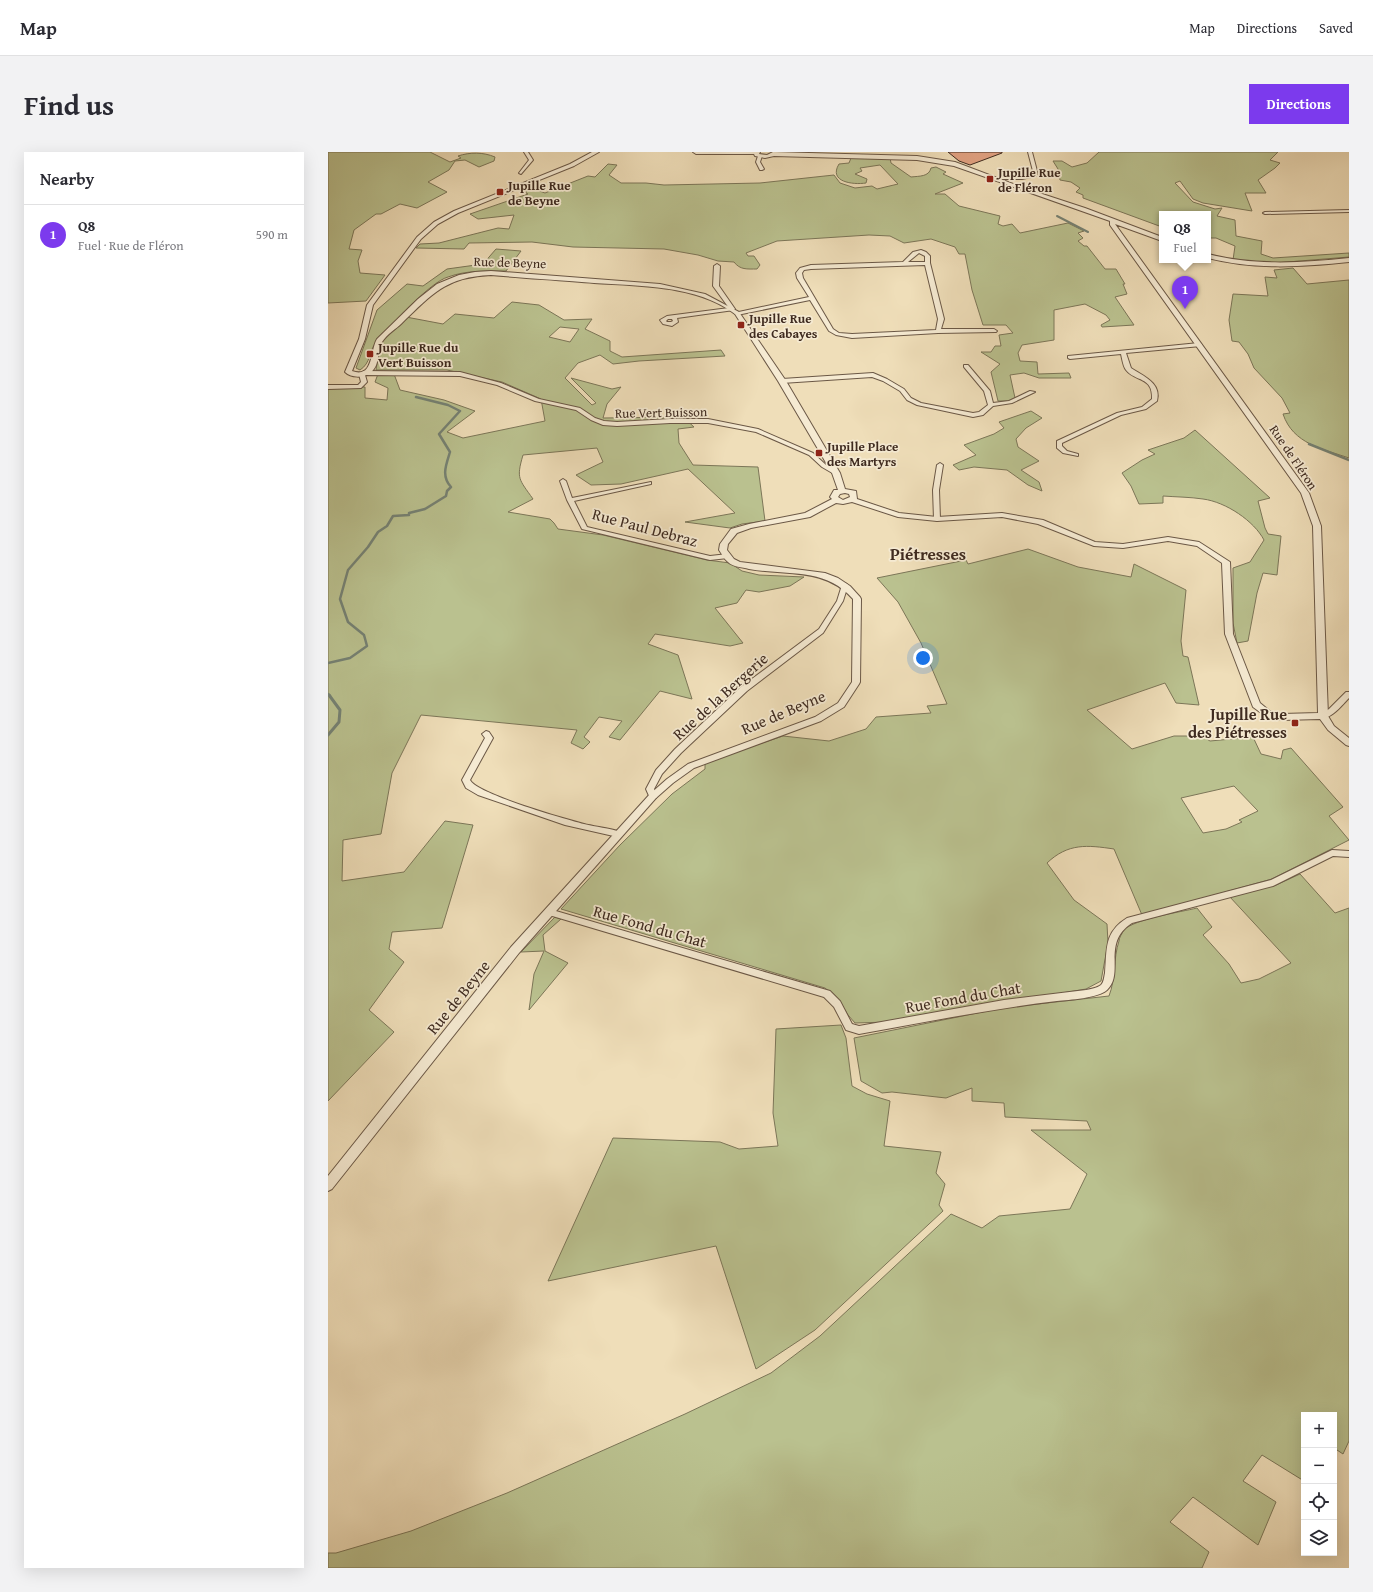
<!DOCTYPE html>
<meta charset="utf-8">
<style>
:root{--surface:#fff;--page:#f2f2f3;--text:#2b2b33;--muted:#7c7c81;--line:#e1e1e2;--accent:#7c3aed}
body{margin:0;font-family:"Gentium Book Plus",serif;background:var(--page);color:var(--text)}
.controls{position:absolute;right:12px;bottom:12px;display:grid;overflow:hidden;border-radius:0px;box-shadow:0 4px 16px #0002}
.controls button{width:36px;height:36px;display:grid;place-items:center;padding:0;border:0;border-bottom:1px solid var(--line);background:var(--surface);color:var(--text);font:20px sans-serif}
.you{position:absolute;left:595px;top:506px;width:14px;height:14px;margin:-10px;border:3px solid #fff;border-radius:50%;background:#1a73e8;box-shadow:0 0 0 6px #1a73e833}
.badge{display:grid;place-items:center;width:26px;height:26px;border-radius:50%;background:var(--accent);color:#fff;font-size:13px;font-weight:700}
.pin{position:absolute;translate:-50% -33px;filter:drop-shadow(0 1px 2px #0008)}
.pin::after{content:'';position:absolute;top:21px;width:14px;height:12px;background:inherit;clip-path:polygon(0 0,100% 0,50% 100%)}
.popup{position:absolute;left:831px;top:59px;width:52px;height:52px;box-sizing:border-box;display:grid;place-content:center;border-radius:0px;background:var(--surface);filter:drop-shadow(0 1px 3px #0005);font-size:13px;white-space:nowrap;color:var(--muted)}
.popup b{font-size:15px;color:var(--text)}
.popup::after{content:'';position:absolute;left:50%;top:100%;margin-left:-8px;border:8px solid transparent;border-top-color:var(--surface)}
.list{margin:0;padding:0;list-style:none}
h2{display:flex;justify-content:space-between;align-items:center;height:52px;margin:0;padding:0 16px;font-size:17px}
h2 small{font-size:13px;font-weight:400;color:var(--muted)}
.list li{display:grid;grid-template-columns:26px 1fr auto;gap:12px;align-items:center;box-sizing:border-box;height:60px;padding:0 16px;border-top:1px solid var(--line)}
.list b{display:block;font-size:15px;white-space:nowrap}
.list p{margin:0;font-size:13px;white-space:nowrap;color:var(--muted)}
.list em{font-size:13px;font-style:normal;color:var(--muted)}
.icon{flex:none;width:22px;height:22px;fill:none;stroke:currentColor;stroke-width:2;stroke-linecap:round;stroke-linejoin:round}
.map{position:relative;flex:none;width:1021px;height:1416px;overflow:hidden;border-radius:0px}
header{display:flex;align-items:center;gap:24px;box-sizing:border-box;height:56px;padding:0 20px;background:var(--surface);border-bottom:1px solid var(--line)}
header strong{font-size:19px}
nav{display:flex;gap:22px;margin-inline-start:auto;font-size:14px}
.intro{display:flex;align-items:center;justify-content:space-between;box-sizing:border-box;height:96px;padding:0 24px}
h1{margin:0;font-size:28px}
.button{padding:10px 18px;border-radius:0px;background:var(--accent);color:#fff;font-size:14px;font-weight:700}
main{display:flex;gap:24px;padding:0 24px}
aside{flex:1;background:var(--surface);border-radius:0px;box-shadow:0 4px 16px #0002}
.map>svg:first-child{display:block}
.green{fill:#bac18f;stroke:#7c7658;fill-rule:evenodd}
.lines{fill:none;stroke-linecap:round;stroke-linejoin:round}
.stream-far2{stroke:#768274;stroke-width:2}
.stream-far1{stroke:#768274;stroke-width:2.5}
.stream{stroke:#768274;stroke-width:3}
.building{fill:#e1a282;stroke:#3f2b20}
.minor-casing{stroke:#6b5846;stroke-width:2}
.tertiary-casing{stroke:#6b5846;stroke-width:2}
.minor{fill:#f5ead2;fill-rule:evenodd}
.tertiary{fill:#f5ead2;fill-rule:evenodd}
.poi-dot{fill:#8f2418;stroke:#f5ead2;stroke-width:1.5}
.labels{text-anchor:middle;stroke-width:3.5;stroke-linejoin:round;paint-order:stroke}
.far-poi-label{font-size:13px;font-weight:bold;fill:#3f2b20;stroke:#f5ead2;text-anchor:start}
.far-street-label{font-size:13px;fill:#3f2b20;stroke:#f5ead2}
.street-label{font-size:16px;fill:#3f2b20;stroke:#f5ead2}
.poi-label{font-size:16px;font-weight:bold;fill:#3f2b20;stroke:#f5ead2;text-anchor:end}
.neighbourhood-label{font-size:17px;font-weight:bold;fill:#3f2b20;stroke:#f5ead2}
</style>
<header>
<strong>Map</strong>
<nav><a>Map</a><a>Directions</a><a>Saved</a></nav>
</header>
<div class="intro"><h1>Find us</h1><a class="button">Directions</a></div>
<main>
<aside>
<h2>Nearby<small></small></h2>
<ul class="list">
<li><span class="badge">1</span><div><b>Q8</b><p>Fuel · Rue de Fléron</p></div><em>590 m</em></li>
</ul>
</aside>
<div class="map">
<svg width="1021" height="1416" viewBox="0 0 1021 1416">
<rect width="100%" height="100%" fill="#efdeb9"/>
<filter id="stains"><feTurbulence type="fractalNoise" baseFrequency=".005" numOctaves="4"/><feColorMatrix values="0 0 0 0 .2 0 0 0 0 .09 0 0 0 0 .02 0 0 0 .5 -.17"/></filter>
<radialGradient id="worn" r=".72"><stop offset=".6" stop-color="#630" stop-opacity="0"/><stop offset="1" stop-color="#630" stop-opacity=".3"/></radialGradient>
<g class="green">
<path d="M 0,0 L 102,0 L 122,10 L 133,6 L 130,4 C 142,0 155,0 167,5 L 166,9 L 151,15 L 137,8 L 127,9 L 121,18 L 100,30 L 119,40 L 89,56 L 72,52 L 53,62 L 48,62 L 26,78 L 21,97 L 34,98 L 30,109 L 32,121 L 57,123 L 38,149 L 0,151 Z"/>
<polygon points="771,0 950,0 942,8 952,11 947,16 930,28 938,41 917,41 924,59 875,51 865,47 852,29 847,31 865,50 887,57 894,56 889,64 907,68 908,84 934,89 933,102 945,106 1021,101 1021,105 935,112 905,108 907,94 888,86 880,86 880,62 834,62 834,75 755,46 755,43 748,40 752,36 743,30 732,28 730,17 725,9 734,9 744,15 759,11"/>
<path d="M 523,6 L 562,6 L 563,11 L 583,25 C 591,24 601,25 603,16 L 608,15 L 618,20 L 615,22 L 635,31 L 607,42 L 617,42 L 631,54 L 672,64 L 670,72 L 675,74 L 684,72 L 692,81 L 740,71 L 756,79 L 750,81 L 755,86 L 750,89 L 756,94 L 759,94 L 777,117 L 788,117 L 797,132 L 795,132 L 799,142 L 787,145 L 806,173 L 774,175 L 773,173 L 782,168 L 778,163 L 757,152 L 726,158 L 726,188 L 694,193 L 690,201 L 692,209 L 709,210 L 710,222 L 741,221 L 743,226 L 711,226 L 696,221 L 682,223 L 687,246 L 683,249 L 670,249 L 663,220 L 672,212 L 653,200 L 663,200 L 667,194 L 673,194 L 671,183 L 685,181 L 678,173 L 655,173 L 644,138 L 637,102 L 631,102 L 627,95 L 603,87 L 576,91 L 562,84 L 541,83 L 449,89 L 418,101 L 420,104 L 426,104 L 432,113 L 429,117 C 419,117 412,118 406,110 L 390,109 L 370,103 L 336,97 L 245,95 L 204,90 L 141,91 L 136,97 L 88,96 L 92,92 L 111,91 L 170,76 L 181,77 L 186,63 L 150,67 L 142,62 L 200,42 L 198,41 L 198,34 L 217,41 L 260,24 L 267,25 L 280,12 L 289,13 L 281,23 L 293,31 L 318,31 L 336,33 L 432,31 L 506,23 L 512,31 L 527,36 L 544,34 L 549,37 L 570,32 L 552,13 L 532,16 L 534,19 L 527,22 L 539,27 L 538,31 C 525,33 500,30 511,12 L 521,11 Z"/>
<path d="M 168,97 L 193,99 L 178,119 C 159,119 139,118 120,125 C 102,130 62,174 48,190 C 41,199 43,211 32,218 L 28,216 L 49,158 L 79,132 L 95,134 L 119,117 L 155,112 Z"/>
<path d="M 965,116 L 979,132 L 1021,128 L 1021,306 C 995,297 965,292 955,262 L 962,261 L 954,246 L 926,216 L 920,202 L 911,190 L 904,189 L 901,168 L 905,142 L 940,144 L 937,125 L 949,126 L 946,118 Z"/>
<path d="M 184,150 L 211,153 L 236,168 L 264,167 L 257,177 L 282,189 L 282,199 L 294,205 L 393,198 L 397,204 L 311,209 L 285,212 L 272,203 L 250,211 L 237,226 L 264,253 L 268,251 L 243,226 L 284,237 L 293,235 L 279,252 L 275,266 L 355,265 L 366,275 L 350,277 L 351,291 L 365,313 L 430,315 L 437,369 L 414,372 L 402,376 L 357,370 L 407,361 L 360,317 L 293,332 L 263,333 L 248,323 L 275,310 L 269,296 L 195,303 C 188,327 191,327 205,347 L 180,360 L 222,367 L 226,371 L 230,377 L 275,383 L 379,408 L 402,411 L 414,419 L 431,423 L 476,425 L 462,434 L 431,440 L 418,438 L 409,451 L 387,456 L 415,491 L 402,494 L 327,482 L 320,492 L 350,503 L 364,547 L 332,539 L 292,588 L 281,585 L 294,569 L 271,565 L 256,585 L 262,590 L 255,597 L 243,591 L 249,578 L 93,563 L 64,621 L 53,682 L 15,688 L 14,729 L 76,720 L 117,669 L 145,673 L 114,776 L 64,780 L 61,797 L 76,810 L 41,858 L 66,880 L 0,949 L 0,235 L 37,235 L 37,246 L 59,248 L 60,236 L 47,230 L 50,222 L 66,222 L 72,238 L 116,248 L 147,259 L 119,280 L 135,286 L 217,269 L 213,247 L 174,230 L 119,218 L 48,218 L 52,191 L 78,165 L 115,172 L 127,162 L 166,166 ZM 232,175 L 251,177 L 242,190 L 221,185 Z"/>
<polygon points="703,259 714,266 698,276 688,287 690,295 711,309 693,318 711,330 714,339 700,333 679,318 646,315 631,318 625,313 648,303 636,293 666,282 676,276 671,270"/>
<path d="M 867,278 L 942,346 L 930,349 L 937,376 L 940,382 L 953,384 L 949,423 L 935,421 L 929,441 L 920,489 L 909,491 L 905,471 L 905,416 L 922,410 L 936,388 C 926,369 898,350 875,347 C 862,345 848,345 835,344 L 835,351 L 811,352 L 803,334 L 794,321 L 814,308 L 827,302 L 820,298 L 856,286 Z"/>
<path d="M 700,397 L 750,415 L 803,425 L 806,412 L 858,438 L 853,489 L 855,504 L 860,505 L 871,553 L 848,551 L 837,531 L 759,558 L 804,597 L 846,584 L 874,584 L 882,589 L 925,585 L 933,602 L 953,607 L 955,598 L 963,596 L 1015,655 L 1001,664 L 1021,688 L 944,727 L 814,763 L 786,697 C 759,693 740,691 719,711 L 746,748 L 779,772 L 780,791 L 773,829 L 758,837 L 561,870 L 527,871 L 520,863 L 511,848 L 497,836 L 233,757 L 292,693 L 344,642 L 377,617 L 377,610 L 455,584 L 501,589 L 538,577 L 548,565 L 603,561 L 599,554 L 619,552 L 593,491 L 570,450 L 549,426 L 638,408 L 640,412 ZM 906,634 L 930,659 L 911,668 L 914,670 L 898,677 L 875,681 L 853,646 Z"/>
<path d="M 972,722 L 1007,761 L 1021,756 L 1021,1289 L 1015,1302 L 1006,1296 L 1006,1263 L 976,1263 L 976,1329 L 934,1303 L 915,1329 L 948,1350 L 930,1393 L 865,1345 L 842,1370 L 881,1400 L 874,1416 L 0,1416 L 0,1401 L 8,1401 L 83,1379 L 179,1341 L 357,1262 L 443,1221 L 492,1184 L 623,1062 L 654,1076 L 671,1064 L 742,1057 L 759,1022 L 703,978 L 763,978 L 759,969 L 677,965 L 676,951 L 644,949 L 644,936 L 618,946 L 564,940 L 554,941 L 533,929 L 526,886 L 674,856 L 781,844 C 788,826 785,807 791,789 C 791,786 794,781 796,778 C 806,767 853,760 869,756 L 884,775 L 875,783 L 901,812 L 913,831 L 931,827 L 963,811 L 901,744 L 948,733 Z"/>
<polygon points="227,765 233,767 215,783 217,799 240,811 201,858 206,822 216,799 193,800"/>
<polygon points="513,873 518,886 524,934 539,942 562,949 556,994 613,1000 608,1021 617,1032 611,1053 615,1059 487,1178 428,1217 388,1094 220,1129 285,986 392,990 411,997 450,994 445,961 448,877"/>
</g>
<g class="lines">
<polyline class="stream-far2" points="729,64 760,80"/>
<g class="stream-far1">
<polyline points="981,292 1021,308"/>
<path d="M 0,511 L 22,506 L 39,494 L 36,483 L 20,470 L 12,447 L 20,418 L 40,395 L 50,380 L 59,374 L 65,364 L 81,363 L 81,361 L 97,357 L 118,344 L 119,339 L 123,335 C 113,324 118,313 122,300 L 111,282 L 132,259 L 120,253 L 88,245"/>
<polyline points="0,542 2,544"/>
</g>
<polyline class="stream" points="0,583 11,570 12,558 1,543"/>
</g>
<polygon class="building" points="620,0 674,0 674,1 642,13 631,9"/>
<g class="lines">
<g class="minor-casing">
<g id="minor">
<polygon points="196,0 200,0 205,8 193,22 191,21 201,8"/>
<polygon points="700,0 704,0 709,19 708,24 694,27 662,27 662,25 694,25 704,22 705,19"/>
<polygon points="432,3 434,4 432,10 436,17 434,18 432,18 428,10 430,4"/>
<polygon points="1021,58 1021,60 937,62 935,61 937,60"/>
<path d="M 593,98 L 598,100 L 602,104 L 602,111 L 616,167 L 613,177 L 666,177 L 669,179 L 668,180 L 610,181 L 524,186 L 508,183 L 501,179 L 482,148 L 409,163 L 406,161 L 481,145 L 469,126 L 468,121 L 472,116 L 483,113 L 575,110 L 585,100 ZM 591,101 L 597,104 L 597,110 L 580,110 ZM 597,113 L 610,167 L 608,178 L 524,182 L 511,181 L 505,177 L 475,126 L 474,121 L 476,118 L 483,117 Z"/>
<path d="M 389,112 L 392,114 L 391,134 L 407,157 L 406,158 L 349,166 L 350,170 L 344,174 L 335,172 L 332,168 L 339,164 L 401,156 L 385,134 L 386,114 ZM 340,167 L 344,167 L 345,169 L 343,170 L 339,170 L 338,169 Z"/>
<path d="M 871,191 L 874,193 L 873,194 L 798,201 L 803,216 C 815,224 834,231 829,249 L 818,257 L 793,263 L 734,291 L 734,294 L 739,299 L 750,302 L 750,304 L 735,301 L 729,296 L 729,289 L 789,261 L 814,255 L 824,247 C 825,224 807,230 798,218 C 795,214 794,206 793,202 L 742,207 L 740,206 L 740,204 Z"/>
<polygon points="636,213 640,213 662,239 665,251 681,249 702,239 707,240 684,251 665,254 655,263 645,265 589,253 579,248 572,239 555,229 544,225 454,231 451,229 454,227 545,221 559,227 576,237 583,246 593,251 645,261 651,260 660,253 656,239 636,215"/>
<polygon points="36,219 132,220 173,231 211,247 252,256 267,266 276,269 289,270 342,267 380,267 430,277 485,301 498,313 511,321 508,323 506,322 494,315 481,303 428,280 380,271 342,271 289,274 275,273 263,268 248,258 207,249 169,233 132,224 37,223 39,230 33,236 0,237 0,233 30,233 33,230 31,222"/>
<polygon points="612,311 615,313 611,338 612,367 609,369 606,367 605,338 609,313"/>
<polygon points="235,327 238,329 244,346 323,330 323,332 246,349 259,375 382,404 400,402 403,404 400,406 382,408 254,377 239,348 232,329"/>
<polygon points="517,431 520,433 515,449 495,481 419,539 353,601 334,622 326,637 329,644 328,646 322,646 318,637 328,618 347,597 413,535 491,477 509,449 514,433"/>
<path d="M 1018,540 L 1021,540 L 1021,546 C 1014,553 1003,568 992,566 L 991,564 L 1001,557 Z"/>
<path d="M 158,579 L 161,580 L 165,586 L 142,628 C 149,642 237,667 256,672 C 268,675 281,676 293,680 L 294,682 L 293,684 L 290,685 L 237,673 L 150,643 L 138,636 L 134,628 L 157,586 L 154,582 Z"/>
<path d="M 1004,698 L 1021,699 L 1021,705 L 1005,704 L 945,734 L 804,771 C 773,791 797,821 779,838 C 770,846 741,848 729,849 C 662,857 597,870 531,882 L 518,878 L 506,855 L 496,845 L 221,763 L 218,762 L 217,760 L 218,758 L 221,757 L 502,839 L 512,849 L 524,872 L 531,874 L 676,848 L 758,838 C 763,837 769,836 773,833 C 776,830 776,825 777,821 C 779,797 776,780 799,766 L 943,728 Z"/>
</g>
</g>
<g class="tertiary-casing">
<g id="tertiary">
<path d="M 264,0 L 271,0 L 246,14 L 130,61 L 110,72 L 93,87 L 45,153 L 37,187 L 24,219 C 46,227 42,198 49,187 L 90,147 L 109,132 L 131,123 L 147,120 L 163,119 L 332,132 L 377,142 L 411,160 L 458,229 L 512,321 L 517,337 L 528,339 L 529,347 L 571,361 L 609,365 L 674,361 L 715,368 L 767,390 L 795,392 L 840,385 L 871,390 L 902,410 L 905,482 L 932,551 L 943,560 L 954,562 L 990,561 L 985,374 L 973,341 L 782,73 L 782,69 L 626,14 L 589,8 L 446,4 L 437,6 L 427,4 L 426,2 L 368,2 L 365,0 L 432,0 L 431,2 L 439,3 L 445,0 L 589,4 L 627,10 L 696,36 L 757,56 L 834,85 L 834,89 L 787,72 L 981,341 L 993,374 L 1000,564 L 1006,574 L 1021,586 L 1021,594 L 1018,593 L 1000,578 L 992,567 L 954,568 L 940,566 L 925,555 L 897,482 L 894,411 L 869,394 L 840,389 L 795,396 L 766,394 L 710,372 L 674,365 L 609,369 L 570,365 L 524,350 L 515,352 L 508,351 L 482,365 L 423,376 L 409,381 L 400,392 L 399,398 L 406,407 L 412,410 L 497,421 L 510,426 L 522,434 L 532,445 L 533,447 L 532,530 L 531,532 L 516,555 L 493,569 L 366,616 L 345,631 L 328,646 L 191,801 L 4,1037 L 0,1039 L 0,1024 L 183,795 L 322,642 L 339,627 L 360,612 L 487,565 L 510,551 L 524,530 L 525,447 C 497,415 459,424 421,417 C 414,415 405,415 400,410 C 396,407 394,402 391,398 L 392,392 L 403,377 L 421,372 L 477,361 L 504,347 L 502,345 L 506,338 L 510,338 L 504,321 L 450,229 L 407,162 C 370,133 310,134 266,131 C 232,128 197,126 163,123 C 118,125 105,141 74,171 C 68,177 59,182 54,190 C 48,200 53,213 42,221 C 35,226 23,226 17,220 L 31,187 L 39,153 L 89,85 L 106,70 L 126,59 L 242,12 ZM 517,341 L 521,342 L 522,345 L 515,348 L 510,345 L 512,342 Z"/>
<path d="M 880,102 C 927,114 973,111 1021,106 L 1021,110 C 973,115 927,118 880,106 Z"/>
</g>
</g>
<use href="#minor" class="minor"/>
<use href="#tertiary" class="tertiary"/>
</g>
<g class="poi-dot">
<rect x="658" y="23" width="8" height="8" rx="2"/>
<rect x="168" y="36" width="8" height="8" rx="2"/>
<rect x="409" y="169" width="8" height="8" rx="2"/>
<rect x="38" y="198" width="8" height="8" rx="2"/>
<rect x="487" y="297" width="8" height="8" rx="2"/>
<rect x="963" y="567" width="8" height="8" rx="2"/>
</g>
<g class="labels">
<g class="far-poi-label">
<text x="670" y="25">Jupille Rue<tspan x="670" dy="15">de Fléron</tspan></text>
<text x="180" y="38">Jupille Rue<tspan x="180" dy="15">de Beyne</tspan></text>
<text x="421" y="171">Jupille Rue<tspan x="421" dy="15">des Cabayes</tspan></text>
<text x="50" y="200">Jupille Rue du<tspan x="50" dy="15">Vert Buisson</tspan></text>
<text x="499" y="299">Jupille Place<tspan x="499" dy="15">des Martyrs</tspan></text>
</g>
<g class="far-street-label">
<text transform="translate(182 110) rotate(2)" y="5">Rue de Beyne</text>
<text transform="translate(333 260) rotate(-1)" y="5">Rue Vert Buisson</text>
<text transform="translate(966 305) rotate(56)" y="5">Rue de Fléron</text>
</g>
<g class="street-label">
<text transform="translate(317 375) rotate(15)" y="6">Rue Paul Debraz</text>
<text transform="translate(392 544) rotate(-42)" y="6">Rue de la Bergerie</text>
<text transform="translate(455 560) rotate(-23)" y="6">Rue de Beyne</text>
<text transform="translate(322 774) rotate(16)" y="6">Rue Fond du Chat</text>
<text transform="translate(130 845) rotate(-51)" y="6">Rue de Beyne</text>
<text transform="translate(635 845) rotate(-10)" y="6">Rue Fond du Chat</text>
</g>
<g class="poi-label">
<text x="959" y="568">Jupille Rue<tspan x="959" dy="18">des Piétresses</tspan></text>
</g>
<g class="neighbourhood-label">
<text x="600" y="408">Piétresses</text>
</g>
</g>
<rect width="100%" height="100%" filter="url(#stains)"/>
<rect width="100%" height="100%" fill="url(#worn)"/>
</svg>
<div class="controls">
<button>+</button>
<button>−</button>
<button><svg class="icon" aria-label="locate" viewBox="0 0 24 24"><circle cx="12" cy="12" r="6"/><path d="M12 2v4M12 18v4M2 12h4M18 12h4"/></svg></button>
<button><svg class="icon" aria-label="layers" viewBox="0 0 24 24"><path d="M12 4l9 5-9 5-9-5zM3 14l9 5 9-5"/></svg></button>
</div>
<div class="you"></div>
<div class="pin badge" style="left:857px;top:157px">1</div>
<div class="popup"><b>Q8</b>Fuel</div>
</div>
</main>
